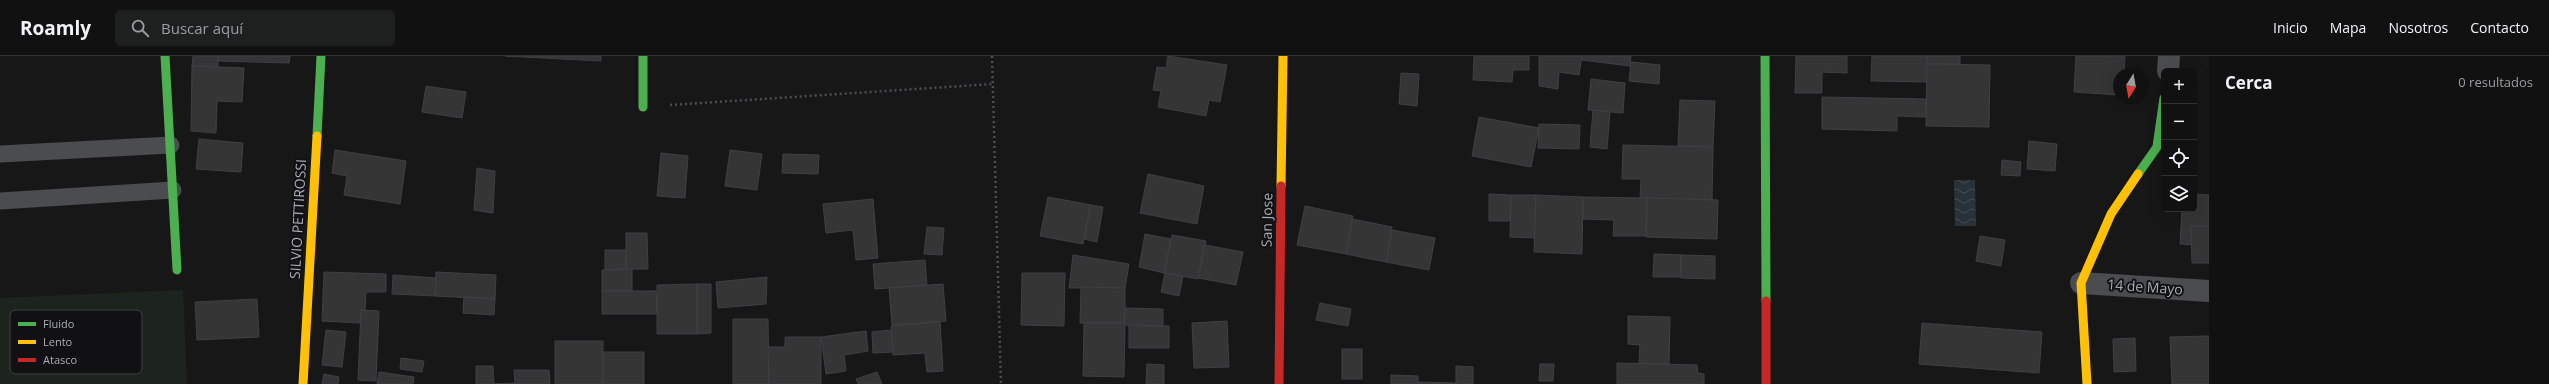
<!DOCTYPE html>
<html lang="es">
<meta charset="utf-8">
<style>
:root{--surface:#111;--page:#1e1f1f;--text:#f1f3f6;--muted:#9c9d9f;--line:#303131}
body{margin:0;font-family:"Open Sans",sans-serif;background:var(--page);color:var(--text)}
.controls{position:absolute;right:12px;top:12px;display:grid;overflow:hidden;border-radius:6px;box-shadow:0 4px 16px #0002}
.controls button{width:36px;height:36px;display:grid;place-items:center;padding:0;border:0;border-bottom:1px solid var(--line);background:var(--surface);color:var(--text);font:20px sans-serif}
.compass{position:absolute;left:2113px;top:12px;width:36px;height:36px;border-radius:50%;background:var(--surface);box-shadow:0 4px 16px #0002;rotate:191deg}
.list{margin:0;padding:0;list-style:none}
h2{display:flex;justify-content:space-between;align-items:center;height:52px;margin:0;padding:0 16px;font-size:17px}
h2 small{font-size:13px;font-weight:400;color:var(--muted)}
.icon{flex:none;width:22px;height:22px;fill:none;stroke:currentColor;stroke-width:2;stroke-linecap:round;stroke-linejoin:round}
.map{position:relative;flex:none;width:2209px;height:328px;overflow:hidden}
header{display:flex;align-items:center;gap:24px;box-sizing:border-box;height:56px;padding:0 20px;background:var(--surface);border-bottom:1px solid var(--line)}
header strong{font-size:19px}
nav{display:flex;gap:22px;margin-inline-start:auto;font-size:14px}
.search{width:280px;height:36px;background:var(--page);display:flex;align-items:center;gap:10px;box-sizing:border-box;padding:0 14px;border-radius:6px;color:var(--muted);font-size:15px}
main{display:flex}
aside{flex:1;background:var(--surface)}
.map>svg:first-child{display:block}
.pitch{fill:#1d241e}
.water{fill:url(#water-waves)}
.building{fill:#353536;stroke:#3f4043}
.lines{fill:none;stroke-linecap:round;stroke-linejoin:round}
.path{stroke:#4d4e52;stroke-width:2.5;stroke-dasharray:2 3;stroke-linecap:butt}
.lane{stroke:#4b4c50;stroke-width:17}
.street{stroke:#4b4c50;stroke-width:22}
.fast{stroke:#4caf50;stroke-width:9}
.slow{stroke:#ffc107;stroke-width:9}
.jam{stroke:#c62828;stroke-width:9}
.labels{text-anchor:middle;stroke-width:4;stroke-linejoin:round;paint-order:stroke}
.street-label{font-size:14px;fill:#a8adb8;stroke:#111113}
.key{fill:#111113;stroke:#3e4045;stroke-width:1}
.key-label{font-size:11px;fill:#a8adb8}
</style>
<header>
<strong>Roamly</strong>
<div class="search"><svg class="icon" aria-label="search" viewBox="0 0 24 24"><circle cx="10" cy="10" r="6"/><path d="M15 15l6 6"/></svg>Buscar aquí</div>
<nav><a>Inicio</a><a>Mapa</a><a>Nosotros</a><a>Contacto</a></nav>
</header>
<main>
<div class="map">
<svg width="2209" height="328" viewBox="0 0 2209 328">
<defs>
<pattern id="water-waves" width="16" height="10" patternUnits="userSpaceOnUse"><rect width="16" height="10" fill="#2a3239"/><path d="M0 5q4-4 8 0t8 0" fill="none" stroke="#464d54"/></pattern>
</defs>
<rect width="100%" height="100%" fill="#171717"/>
<polygon class="pitch" points="183,234 187,328 0,328 0,242"/>
<polygon class="water" points="1954,124 1975,124 1976,170 1955,170"/>
<g class="building">
<polygon points="193,0 218,0 218,11 192,10"/>
<polygon points="218,0 290,0 289,7 218,5"/>
<polygon points="505,0 601,0 601,5"/>
<polygon points="1168,0 1227,9 1220,46 1209,44 1206,60 1158,51 1161,35 1153,34 1157,11 1166,12"/>
<polygon points="1474,0 1529,0 1529,14 1513,14 1512,26 1473,24"/>
<polygon points="1539,0 1582,0 1579,19 1559,16 1558,33 1539,30"/>
<polygon points="1582,0 1631,0 1630,10 1582,4"/>
<polygon points="1796,0 1847,0 1847,17 1822,16 1822,37 1795,37"/>
<polygon points="1872,0 1927,0 1927,26 1871,25"/>
<rect x="1927" y="0" width="33" height="8"/>
<polygon points="2076,0 2125,0 2124,18 2119,18 2119,39 2074,36"/>
<polygon points="1631,6 1660,9 1659,28 1629,25"/>
<polygon points="1927,8 1990,9 1989,71 1926,70"/>
<polygon points="192,10 244,12 242,46 217,45 216,77 191,75"/>
<polygon points="1401,17 1419,18 1417,50 1399,48"/>
<polygon points="1591,23 1625,27 1623,57 1588,54"/>
<polygon points="426,30 466,36 462,62 422,56"/>
<polygon points="1822,41 1926,43 1926,61 1897,60 1897,75 1822,73"/>
<polygon points="1680,44 1715,45 1713,91 1678,90"/>
<polygon points="1593,54 1610,56 1607,93 1590,91"/>
<polygon points="1479,61 1539,72 1531,111 1472,100"/>
<polygon points="1539,68 1580,69 1579,93 1538,92"/>
<polygon points="199,83 243,87 241,116 196,113"/>
<polygon points="2029,85 2057,88 2055,115 2027,113"/>
<polygon points="1623,89 1713,91 1712,144 1640,143 1641,123 1622,123"/>
<polygon points="335,94 406,105 400,148 344,139 347,120 332,117"/>
<polygon points="730,94 762,98 757,134 725,130"/>
<polygon points="661,97 688,100 685,142 657,140"/>
<polygon points="783,98 819,99 818,118 782,117"/>
<polygon points="2002,104 2021,106 2020,120 2001,119"/>
<polygon points="477,112 495,115 493,157 474,154"/>
<polygon points="1148,118 1204,130 1197,168 1140,157"/>
<polygon points="1489,138 1511,139 1510,165 1489,165"/>
<polygon points="2194,138 2209,139 2209,190 2180,188 2182,153 2194,153"/>
<polygon points="1511,139 1536,139 1535,182 1510,181"/>
<polygon points="1536,139 1583,141 1582,198 1534,196"/>
<polygon points="1048,141 1091,149 1083,188 1040,180"/>
<polygon points="1583,141 1647,142 1646,180 1613,180 1614,164 1583,163"/>
<polygon points="1647,142 1718,144 1717,183 1646,181"/>
<polygon points="873,143 878,202 856,204 853,174 826,177 823,148"/>
<polygon points="1091,149 1103,151 1097,186 1084,183"/>
<polygon points="1305,150 1353,160 1346,198 1297,189"/>
<polygon points="1352,163 1392,171 1386,206 1346,198"/>
<polygon points="2191,170 2209,170 2209,207 2192,207"/>
<polygon points="927,171 944,172 942,199 924,198"/>
<polygon points="1392,174 1435,182 1429,214 1386,206"/>
<polygon points="626,177 647,177 648,213 626,213"/>
<polygon points="1145,178 1171,183 1164,217 1139,211"/>
<polygon points="1172,179 1206,185 1198,223 1164,217"/>
<polygon points="1980,180 2005,184 2001,210 1976,205"/>
<polygon points="1205,189 1243,196 1236,229 1198,222"/>
<polygon points="605,194 626,194 626,213 605,214"/>
<polygon points="1654,198 1681,199 1681,221 1653,221"/>
<polygon points="1073,199 1129,208 1125,232 1069,232"/>
<polygon points="1681,199 1715,200 1715,223 1681,222"/>
<polygon points="925,204 927,229 875,233 873,208"/>
<polygon points="632,213 632,235 602,235 602,214"/>
<polygon points="324,216 386,218 386,236 366,236 365,255 361,254 360,267 322,265"/>
<polygon points="436,216 496,219 495,243 435,240"/>
<polygon points="1022,217 1065,217 1064,270 1021,269"/>
<polygon points="1165,217 1183,220 1179,240 1161,236"/>
<polygon points="393,219 436,222 435,240 392,238"/>
<polygon points="767,221 766,248 718,252 716,226"/>
<polygon points="697,228 711,228 711,277 697,278"/>
<polygon points="697,228 697,278 657,278 657,229"/>
<polygon points="943,228 946,265 892,269 889,232"/>
<polygon points="1081,231 1125,232 1125,267 1080,267"/>
<polygon points="602,235 656,235 657,258 602,258"/>
<polygon points="464,241 495,243 494,259 463,257"/>
<polygon points="257,243 259,281 197,284 195,246"/>
<polygon points="1320,247 1351,253 1348,270 1316,264"/>
<polygon points="1125,252 1163,253 1163,270 1124,269"/>
<polygon points="361,254 379,255 376,325 358,324"/>
<polygon points="1628,260 1670,261 1669,308 1639,308 1640,289 1628,288"/>
<polygon points="733,263 768,263 769,328 733,328"/>
<polygon points="1227,265 1229,311 1194,312 1192,267"/>
<polygon points="940,266 943,315 927,316 925,297 893,299 891,270"/>
<polygon points="1084,267 1125,267 1124,321 1083,320"/>
<polygon points="1922,267 2042,276 2039,317 1919,308"/>
<polygon points="1129,269 1169,270 1169,292 1129,292"/>
<polygon points="326,274 346,276 342,311 322,309"/>
<polygon points="891,274 893,296 873,297 872,276"/>
<polygon points="866,275 868,295 844,299 846,315 826,318 821,281"/>
<polygon points="2209,280 2209,328 2172,328 2170,281"/>
<polygon points="785,281 821,281 821,328 769,328 768,291 785,291"/>
<polygon points="2135,282 2136,315 2114,316 2113,283"/>
<rect x="555" y="285" width="48" height="43"/>
<rect x="1342" y="293" width="20" height="30"/>
<rect x="603" y="296" width="41" height="32"/>
<polygon points="401,302 424,305 422,316 400,313"/>
<polygon points="1617,307 1697,309 1698,317 1704,318 1704,328 1617,328"/>
<polygon points="1147,308 1164,309 1164,328 1146,328"/>
<polygon points="1540,308 1554,308 1553,325 1539,325"/>
<polygon points="476,310 493,310 494,328 476,328"/>
<polygon points="1456,310 1473,311 1473,328 1418,328 1418,326 1456,327"/>
<polygon points="514,314 549,314 550,328 494,328 515,327"/>
<polygon points="379,316 414,321 413,328 377,328"/>
<polygon points="877,316 882,328 858,328 856,323"/>
<polygon points="324,318 339,321 338,328 322,328"/>
<polygon points="1391,319 1418,320 1418,328 1391,328"/>
</g>
<g class="lines">
<g class="path">
<polyline points="992,0 1001,328"/>
<polyline points="670,49 993,28"/>
</g>
<g class="lane">
<polyline points="0,98 171,89"/>
<polyline points="0,145 173,134"/>
</g>
<g class="street">
<polyline points="2168,15 2169,0"/>
<polyline points="2081,227 2209,235"/>
</g>
<g class="fast">
<polyline points="165,0 177,214"/>
<polyline points="643,0 643,51"/>
<polyline points="1765,0 1766,245"/>
<polyline points="317,80 321,0"/>
<polyline points="2138,118 2157,91 2164,42"/>
</g>
<g class="slow">
<polyline points="1281,130 1283,0"/>
<polyline points="303,328 317,80"/>
<polyline points="2087,328 2081,227 2111,158 2138,118"/>
</g>
<g class="jam">
<polyline points="1766,245 1766,328"/>
<polyline points="1279,328 1281,130"/>
</g>
</g>
<g class="labels">
<g class="street-label">
<text transform="translate(298 163) rotate(-87)" y="5">SILVIO PETTIROSSI</text>
<text transform="translate(1267 164) rotate(-89)" y="5">San Jose</text>
<text transform="translate(2145 231) rotate(4)" y="5">14 de Mayo</text>
</g>
</g>
<rect x="10" y="254" width="132" height="64" rx="6" class="key"/>
<rect x="18" y="266" width="18" height="4" fill="#4caf50"/>
<rect x="18" y="284" width="18" height="4" fill="#ffc107"/>
<rect x="18" y="302" width="18" height="4" fill="#c62828"/>
<g class="key-label">
<text x="43" y="272">Fluido</text>
<text x="43" y="290">Lento</text>
<text x="43" y="308">Atasco</text>
</g>
</svg>
<div class="controls">
<button>+</button>
<button>−</button>
<button><svg class="icon" aria-label="locate" viewBox="0 0 24 24"><circle cx="12" cy="12" r="6"/><path d="M12 2v4M12 18v4M2 12h4M18 12h4"/></svg></button>
<button><svg class="icon" aria-label="layers" viewBox="0 0 24 24"><path d="M12 4l9 5-9 5-9-5zM3 14l9 5 9-5"/></svg></button>
</div>
<svg class="compass" viewBox="-18 -18 36 36"><path d="M0-13l5 13h-10z" fill="#e53935"/><path d="M0 13l5-13h-10z" fill="#9c9d9f"/></svg>
</div>
<aside>
<h2>Cerca<small>0 resultados</small></h2>
<ul class="list">
</ul>
</aside>
</main>
